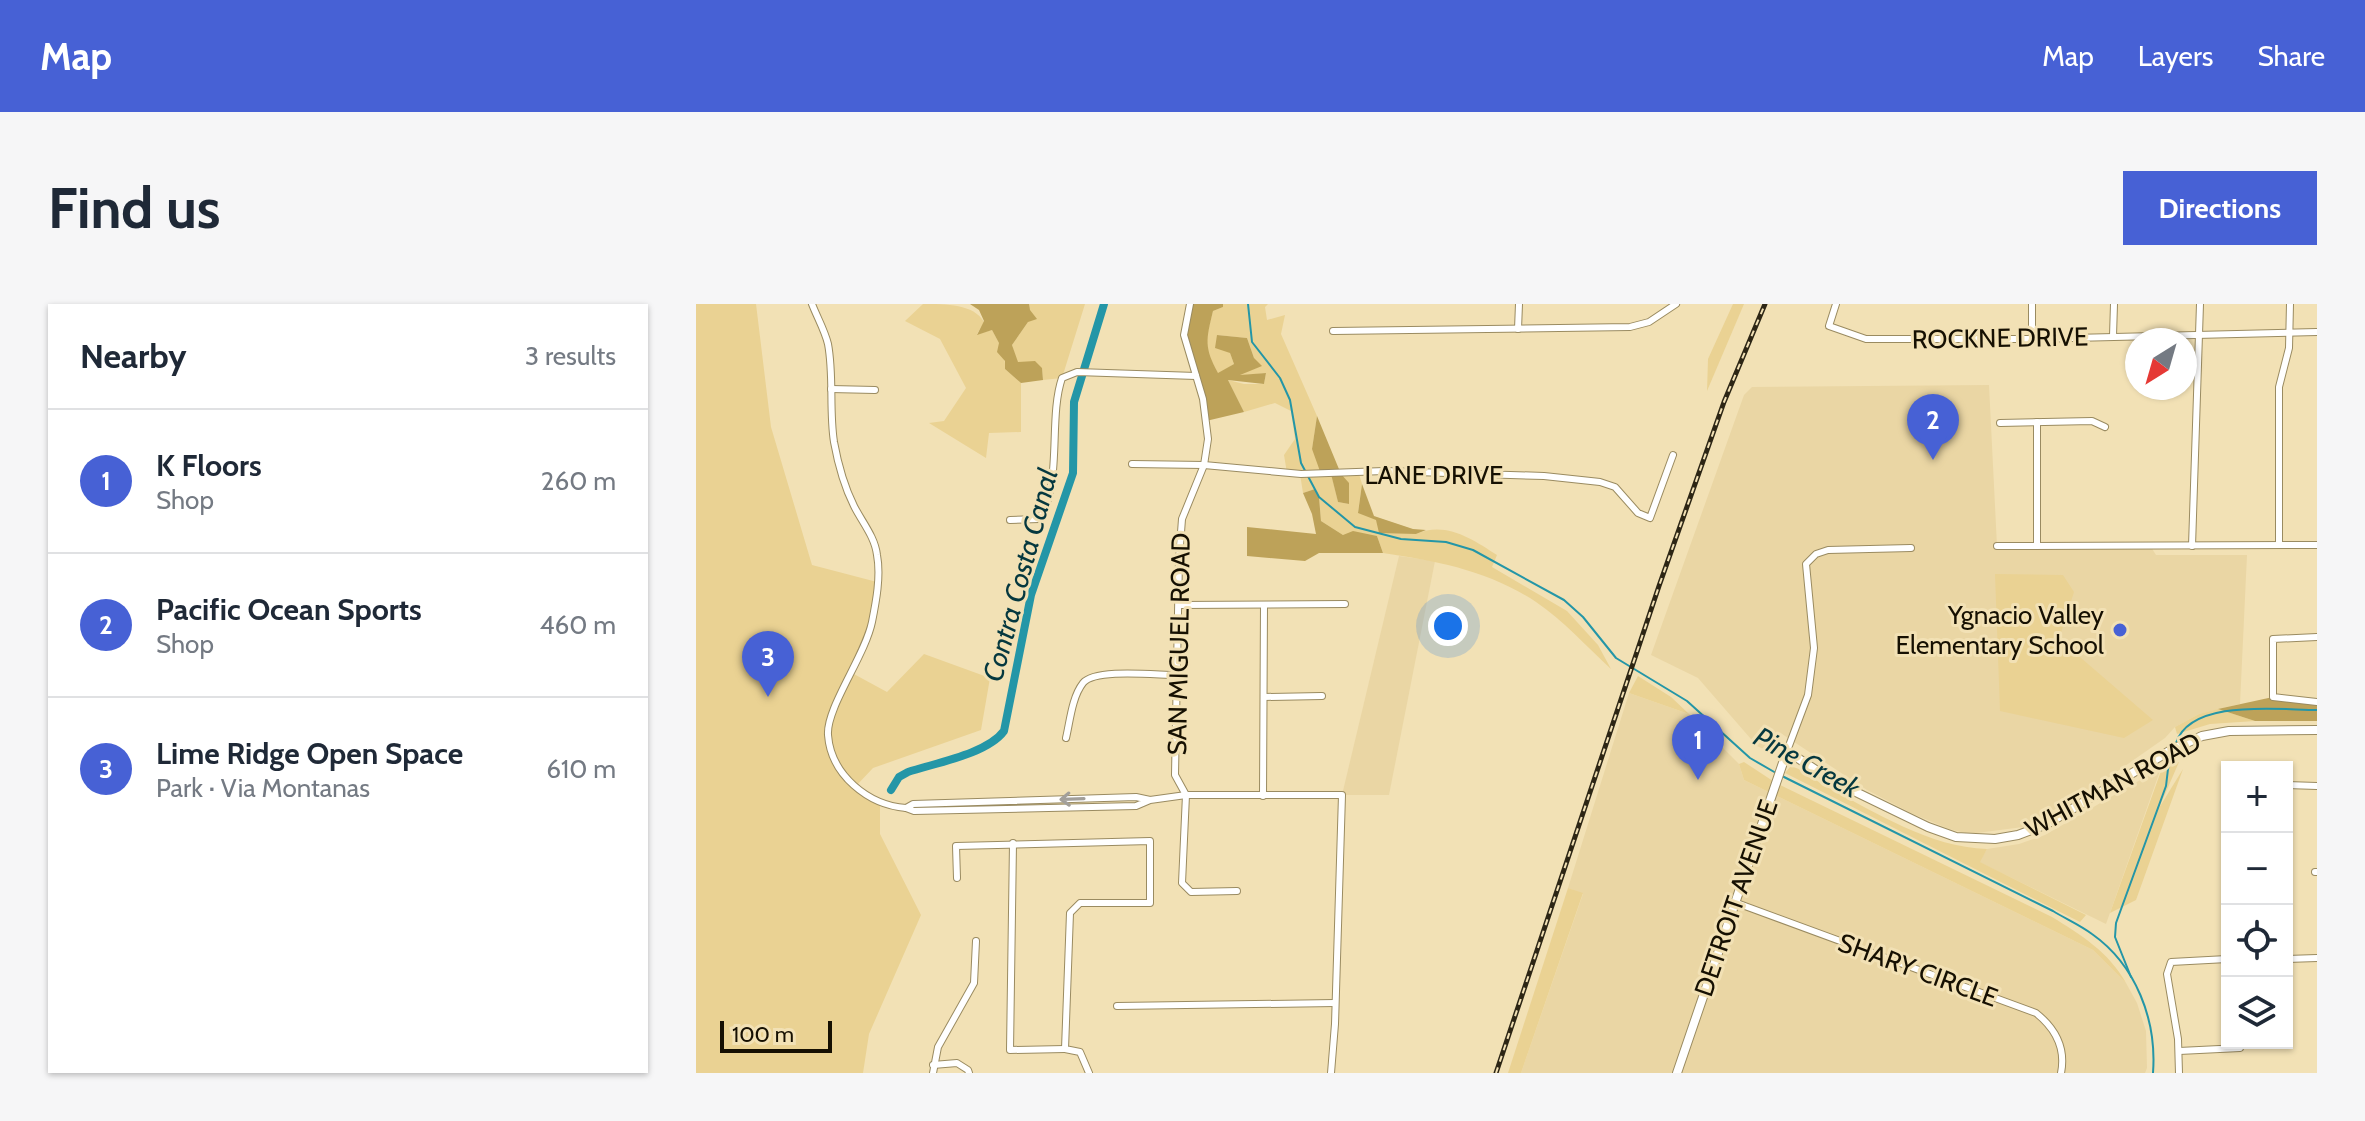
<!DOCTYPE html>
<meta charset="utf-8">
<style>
:root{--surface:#fff;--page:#f6f6f7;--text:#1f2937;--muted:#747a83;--line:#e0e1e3;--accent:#4761d5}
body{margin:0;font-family:Cabin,sans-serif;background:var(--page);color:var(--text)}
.controls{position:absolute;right:24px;bottom:24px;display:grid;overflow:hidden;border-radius:0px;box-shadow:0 2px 6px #0004}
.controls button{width:72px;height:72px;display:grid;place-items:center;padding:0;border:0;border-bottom:2px solid var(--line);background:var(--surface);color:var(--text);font:40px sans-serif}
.compass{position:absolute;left:1429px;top:24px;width:72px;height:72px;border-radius:50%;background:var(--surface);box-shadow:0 2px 6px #0004;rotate:217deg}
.scale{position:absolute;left:24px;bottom:20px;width:112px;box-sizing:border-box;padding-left:8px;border:4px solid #161002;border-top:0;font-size:22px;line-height:28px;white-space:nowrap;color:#161002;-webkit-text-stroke:6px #f2e1b5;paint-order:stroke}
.you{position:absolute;left:752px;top:322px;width:28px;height:28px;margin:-20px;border:6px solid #fff;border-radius:50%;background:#1a73e8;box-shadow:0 0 0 12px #1a73e833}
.badge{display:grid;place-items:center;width:52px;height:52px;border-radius:50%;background:var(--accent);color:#fff;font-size:26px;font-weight:700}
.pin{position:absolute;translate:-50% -66px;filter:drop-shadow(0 2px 4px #0008)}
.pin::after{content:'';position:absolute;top:42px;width:28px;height:24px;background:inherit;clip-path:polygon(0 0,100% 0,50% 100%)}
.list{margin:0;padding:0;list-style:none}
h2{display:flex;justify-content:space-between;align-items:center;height:104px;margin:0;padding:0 32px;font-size:34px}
h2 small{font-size:26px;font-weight:400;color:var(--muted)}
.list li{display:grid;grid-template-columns:52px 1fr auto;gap:24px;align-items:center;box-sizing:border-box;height:144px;padding:0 32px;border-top:2px solid var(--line)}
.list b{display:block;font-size:30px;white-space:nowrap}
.list p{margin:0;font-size:26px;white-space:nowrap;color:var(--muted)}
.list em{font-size:26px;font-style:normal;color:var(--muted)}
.icon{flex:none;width:44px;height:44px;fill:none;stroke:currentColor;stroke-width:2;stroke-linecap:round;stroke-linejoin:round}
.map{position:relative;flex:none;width:1621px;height:769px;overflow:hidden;border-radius:0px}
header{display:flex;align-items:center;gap:48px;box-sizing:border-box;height:112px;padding:0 40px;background:var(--accent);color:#fff}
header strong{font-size:38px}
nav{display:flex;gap:44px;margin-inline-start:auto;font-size:28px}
.intro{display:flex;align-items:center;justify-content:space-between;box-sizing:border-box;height:192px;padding:0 48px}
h1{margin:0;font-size:56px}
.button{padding:20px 36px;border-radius:0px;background:var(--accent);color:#fff;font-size:28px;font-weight:700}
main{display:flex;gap:48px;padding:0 48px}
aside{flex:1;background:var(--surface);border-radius:0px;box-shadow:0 2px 6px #0004}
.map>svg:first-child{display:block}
.built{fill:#ead6a4}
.green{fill:#ead293}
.forest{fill:#bda259}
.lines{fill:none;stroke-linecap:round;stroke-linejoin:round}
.stream{stroke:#2496a7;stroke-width:2}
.canal{stroke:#2496a7;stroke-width:8}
.minor-casing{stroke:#9a8b61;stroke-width:8}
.tertiary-casing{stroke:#9a8b61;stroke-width:10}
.minor{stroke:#fff;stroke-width:6}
.tertiary{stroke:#fff;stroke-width:8}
.rail-casing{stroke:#2d2615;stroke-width:5}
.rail{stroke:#f2e1b5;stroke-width:2;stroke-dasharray:6;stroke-linecap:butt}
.oneway{stroke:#a29f9a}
.poi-dot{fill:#4761d5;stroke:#f2e1b5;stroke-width:3}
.labels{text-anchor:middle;stroke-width:6;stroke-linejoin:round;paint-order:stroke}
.street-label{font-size:26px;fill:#161002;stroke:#f2e1b5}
.poi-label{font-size:26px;fill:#161002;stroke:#f2e1b5;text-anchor:end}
.water-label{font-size:28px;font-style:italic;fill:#05383f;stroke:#f2e1b5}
</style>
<header>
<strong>Map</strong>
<nav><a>Map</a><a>Layers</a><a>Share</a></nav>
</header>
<div class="intro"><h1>Find us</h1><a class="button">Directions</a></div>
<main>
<aside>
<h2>Nearby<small>3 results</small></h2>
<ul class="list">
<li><span class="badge">1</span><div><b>K Floors</b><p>Shop</p></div><em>260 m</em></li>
<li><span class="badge">2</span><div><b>Pacific Ocean Sports</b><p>Shop</p></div><em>460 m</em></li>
<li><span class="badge">3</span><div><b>Lime Ridge Open Space</b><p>Park · Via Montanas</p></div><em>610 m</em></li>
</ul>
</aside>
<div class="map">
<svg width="1621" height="769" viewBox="0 0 1621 769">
<rect width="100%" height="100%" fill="#f2e1b5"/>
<g class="built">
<polygon points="1293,81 1301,242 1455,243 1460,251 1551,251 1544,400 1503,410 1479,423 1469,434 1399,483 1327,523 1273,530 1253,525 1215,509 1171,486 1086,430 1078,450 1061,442 1002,374 955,351 1048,91 1056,83"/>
<polygon points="703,252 739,257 693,491 646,491"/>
<polygon points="933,389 993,410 1043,460 1048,476 1397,646 1430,679 1441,699 1450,727 1451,764 1449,769 825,769 887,590 872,584"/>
<polygon points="1465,464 1410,620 1283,558 1291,545 1323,540 1349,531"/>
</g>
<g class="green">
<polygon points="0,0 60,0 75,123 116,261 181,278 176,319 156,369 191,388 228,350 294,374 285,426 177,464 160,482 184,500 184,530 225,611 173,730 167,769 0,769"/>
<path d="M 227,0 C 250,0 278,0 288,18 L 281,30 L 296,26 C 303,38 310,50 309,65 L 325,79 L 325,128 L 293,129 L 290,154 L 233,119 L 248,117 L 270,84 L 244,35 L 209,17 Z"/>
<polygon points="333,0 389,0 366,74 347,76 346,65 321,58 316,41 332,18"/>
<path d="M 527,0 L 572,0 L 569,3 L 571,16 L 589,11 L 585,30 L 621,112 L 616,145 L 635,169 L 642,198 L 653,200 L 645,171 L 663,170 L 666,180 L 662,208 L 720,230 C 750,217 776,235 801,251 L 796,263 L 871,307 L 902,341 L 915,365 C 891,343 867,316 840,298 C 793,267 742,257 687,249 L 681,232 L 647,231 L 625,217 L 623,193 L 619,185 L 607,189 L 604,170 L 591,169 L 588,151 L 599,135 L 595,107 L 579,99 L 548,108 L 532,76 L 548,80 L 568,80 L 570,69 L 540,72 L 558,54 L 551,34 L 521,31 L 534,49 L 538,60 L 522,70 C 507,41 509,38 517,7 L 527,3 Z"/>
<polygon points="1037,0 1048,0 1011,87 1012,55"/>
<polygon points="1299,270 1367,271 1378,288 1363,335 1457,416 1428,434 1304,407"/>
<polygon points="942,372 975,393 993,410 933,389"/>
<polygon points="1522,405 1559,417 1514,420 1481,430 1479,423 1503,410"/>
<path d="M 1048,458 L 1080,479 L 1356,613 C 1385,631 1413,648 1430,679 L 1397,646 L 1048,476 L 1043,460 Z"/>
<polygon points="1483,458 1463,504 1487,465 1440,596 1414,609 1465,467"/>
<path d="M 1094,463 C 1106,463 1119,477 1131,483 C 1181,509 1233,543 1291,545 L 1284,558 L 1390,611 L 1384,618 L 1089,469 Z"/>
<polygon points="872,584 887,589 825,769 812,769"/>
</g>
<g class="forest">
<polygon points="274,0 333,0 334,6 341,15 332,18 316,41 322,58 339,57 346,64 347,76 325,79 309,65 309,57 301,48 303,39 296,26 281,31 288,17 283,6"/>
<path d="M 494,0 L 527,0 L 527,3 L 517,7 C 510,36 508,43 522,69 L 538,60 L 534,49 L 519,44 L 521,31 L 551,34 L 558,54 L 566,62 L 544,71 L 570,69 L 568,80 L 532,76 L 548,108 L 510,117 L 488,31 Z"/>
<polygon points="621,112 645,170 653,179 653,200 642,198 635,170 625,170 616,145"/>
<polygon points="666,180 678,212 717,225 730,226 720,230 683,229 680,216 662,209"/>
<polygon points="619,185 623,193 625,217 647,231 657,227 681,232 687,249 623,249 609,257 551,252 551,223 620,230 616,210 607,189"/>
<polygon points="1577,393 1621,398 1621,417 1559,417 1522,405"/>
</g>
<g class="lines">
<g class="stream">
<polyline points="552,0 556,38 584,74 594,96 605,159 623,193 659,223 705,235 750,238 777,246 868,296 887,313 920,354 991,397 1054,454 1080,469"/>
<path d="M 1480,439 C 1495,394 1583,406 1621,406"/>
<path d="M 1086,472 L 1357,607 C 1370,615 1384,621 1396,630 C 1440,661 1461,716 1457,769"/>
<polyline points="1435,673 1419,633 1420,619 1470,482 1472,465 1477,449"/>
</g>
<path class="canal" d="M 195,486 L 203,473 L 212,468 C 239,459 291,450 308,427 L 335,291 L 377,169 L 378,98 L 408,0"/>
<g class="minor-casing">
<g id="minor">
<path d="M 116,0 C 121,13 129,27 132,40 C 138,72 133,106 138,138 C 142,160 148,182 158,202 C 166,218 179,233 181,251 C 185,272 180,298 176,318 C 169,352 130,404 132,431 C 135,471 172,501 210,504"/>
<polyline points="494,0 488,31 507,95 512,135 508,161 486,215 483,255 479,471 490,491 486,579 495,588 541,587"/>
<polyline points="1140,0 1133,22 1170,35 1336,35 1621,28"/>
<polyline points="1336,0 1336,35"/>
<polyline points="822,25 823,0"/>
<polyline points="637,27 934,23 953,18 980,0"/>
<polyline points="1417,32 1418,0"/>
<polyline points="135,85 179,86"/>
<polyline points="1341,118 1341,242"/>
<polyline points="1304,119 1396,117 1409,123"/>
<polyline points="436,160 508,161 605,170 688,167 848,172 904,178 919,183 942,209 954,214 977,151"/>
<path d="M 314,216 L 343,215 C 367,180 352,115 366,74 L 381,68 L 500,72"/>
<polyline points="1583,241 1583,83 1593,44 1594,0"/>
<polyline points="1301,242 1621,241"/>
<polyline points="1496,242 1504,0"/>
<polyline points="483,301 649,300"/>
<polyline points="1621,333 1577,335 1577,393 1621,398"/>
<polyline points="568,393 626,392"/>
<path d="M 370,434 C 374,417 376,393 387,379 C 399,364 460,371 480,371"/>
<polyline points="1091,447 1112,391 1118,344 1110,260 1120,250 1132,246 1215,244"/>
<polyline points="1591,481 1621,482"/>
<polyline points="567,492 568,301"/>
<polyline points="454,496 440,493 217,500 210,504 218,507 440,502 454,496 490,491 646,491 639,720 635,769"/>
<polyline points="317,539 314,746 369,745"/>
<polyline points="1619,568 1621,568"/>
<polyline points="261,574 260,542 454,537 454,599 384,599 374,609 369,745 384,748 393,769"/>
<path d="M 1038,598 L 1340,709 C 1360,725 1370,744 1365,769"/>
<polyline points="1591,655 1621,654"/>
<polyline points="421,702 639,699"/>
<polyline points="1483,747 1544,744"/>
<polyline points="237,761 261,759 272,766 273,769"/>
<polyline points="237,769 242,743 278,679 280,637"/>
<polyline points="1483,769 1482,735 1471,670 1475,658 1531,655"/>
</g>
</g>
<g class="tertiary-casing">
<polyline id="tertiary" points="981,769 1091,447 1135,476 1232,523 1260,533 1299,535 1322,531 1351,520 1475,446 1506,432 1533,427 1621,426"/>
</g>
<use href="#minor" class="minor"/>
<use href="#tertiary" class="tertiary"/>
<g class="rail-casing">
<polyline id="rail" points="800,769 963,282 1028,98 1069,0"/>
</g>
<use href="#rail" class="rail"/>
</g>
<defs><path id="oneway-shaft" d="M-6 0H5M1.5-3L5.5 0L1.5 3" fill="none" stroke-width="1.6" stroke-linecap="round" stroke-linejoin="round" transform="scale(2)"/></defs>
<use class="oneway" href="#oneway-shaft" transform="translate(376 495) rotate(178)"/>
<circle class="poi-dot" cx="1424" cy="326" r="8"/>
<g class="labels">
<g class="street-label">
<text transform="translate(1304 34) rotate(-1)" y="9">ROCKNE DRIVE</text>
<text x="738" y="180">LANE DRIVE</text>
<text transform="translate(483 340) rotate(-89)" y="9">SAN MIGUEL ROAD</text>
<text transform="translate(1417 481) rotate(-28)" y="9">WHITMAN ROAD</text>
<text transform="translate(1040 594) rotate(-71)" y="9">DETROIT AVENUE</text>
<text transform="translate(1222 666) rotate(20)" y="9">SHARY CIRCLE</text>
</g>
<g class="poi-label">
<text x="1408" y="320">Ygnacio Valley<tspan x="1408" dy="30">Elementary School</tspan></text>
</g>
<g class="water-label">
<text transform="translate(324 271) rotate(-75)" y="10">Contra Costa Canal</text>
<text transform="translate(1111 458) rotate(29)" y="10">Pine Creek</text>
</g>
</g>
</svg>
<div class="controls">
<button>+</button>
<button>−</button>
<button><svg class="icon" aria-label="locate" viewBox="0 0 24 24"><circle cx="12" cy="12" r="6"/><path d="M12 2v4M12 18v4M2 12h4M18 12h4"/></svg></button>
<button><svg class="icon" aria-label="layers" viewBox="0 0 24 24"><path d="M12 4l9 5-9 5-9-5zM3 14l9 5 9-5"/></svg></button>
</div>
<svg class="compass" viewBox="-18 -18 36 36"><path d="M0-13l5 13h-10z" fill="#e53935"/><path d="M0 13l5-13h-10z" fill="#747a83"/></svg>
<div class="scale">100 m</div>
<div class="you"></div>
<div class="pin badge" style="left:1002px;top:476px">1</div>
<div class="pin badge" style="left:1237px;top:156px">2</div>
<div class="pin badge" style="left:72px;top:393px">3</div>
</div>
</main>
